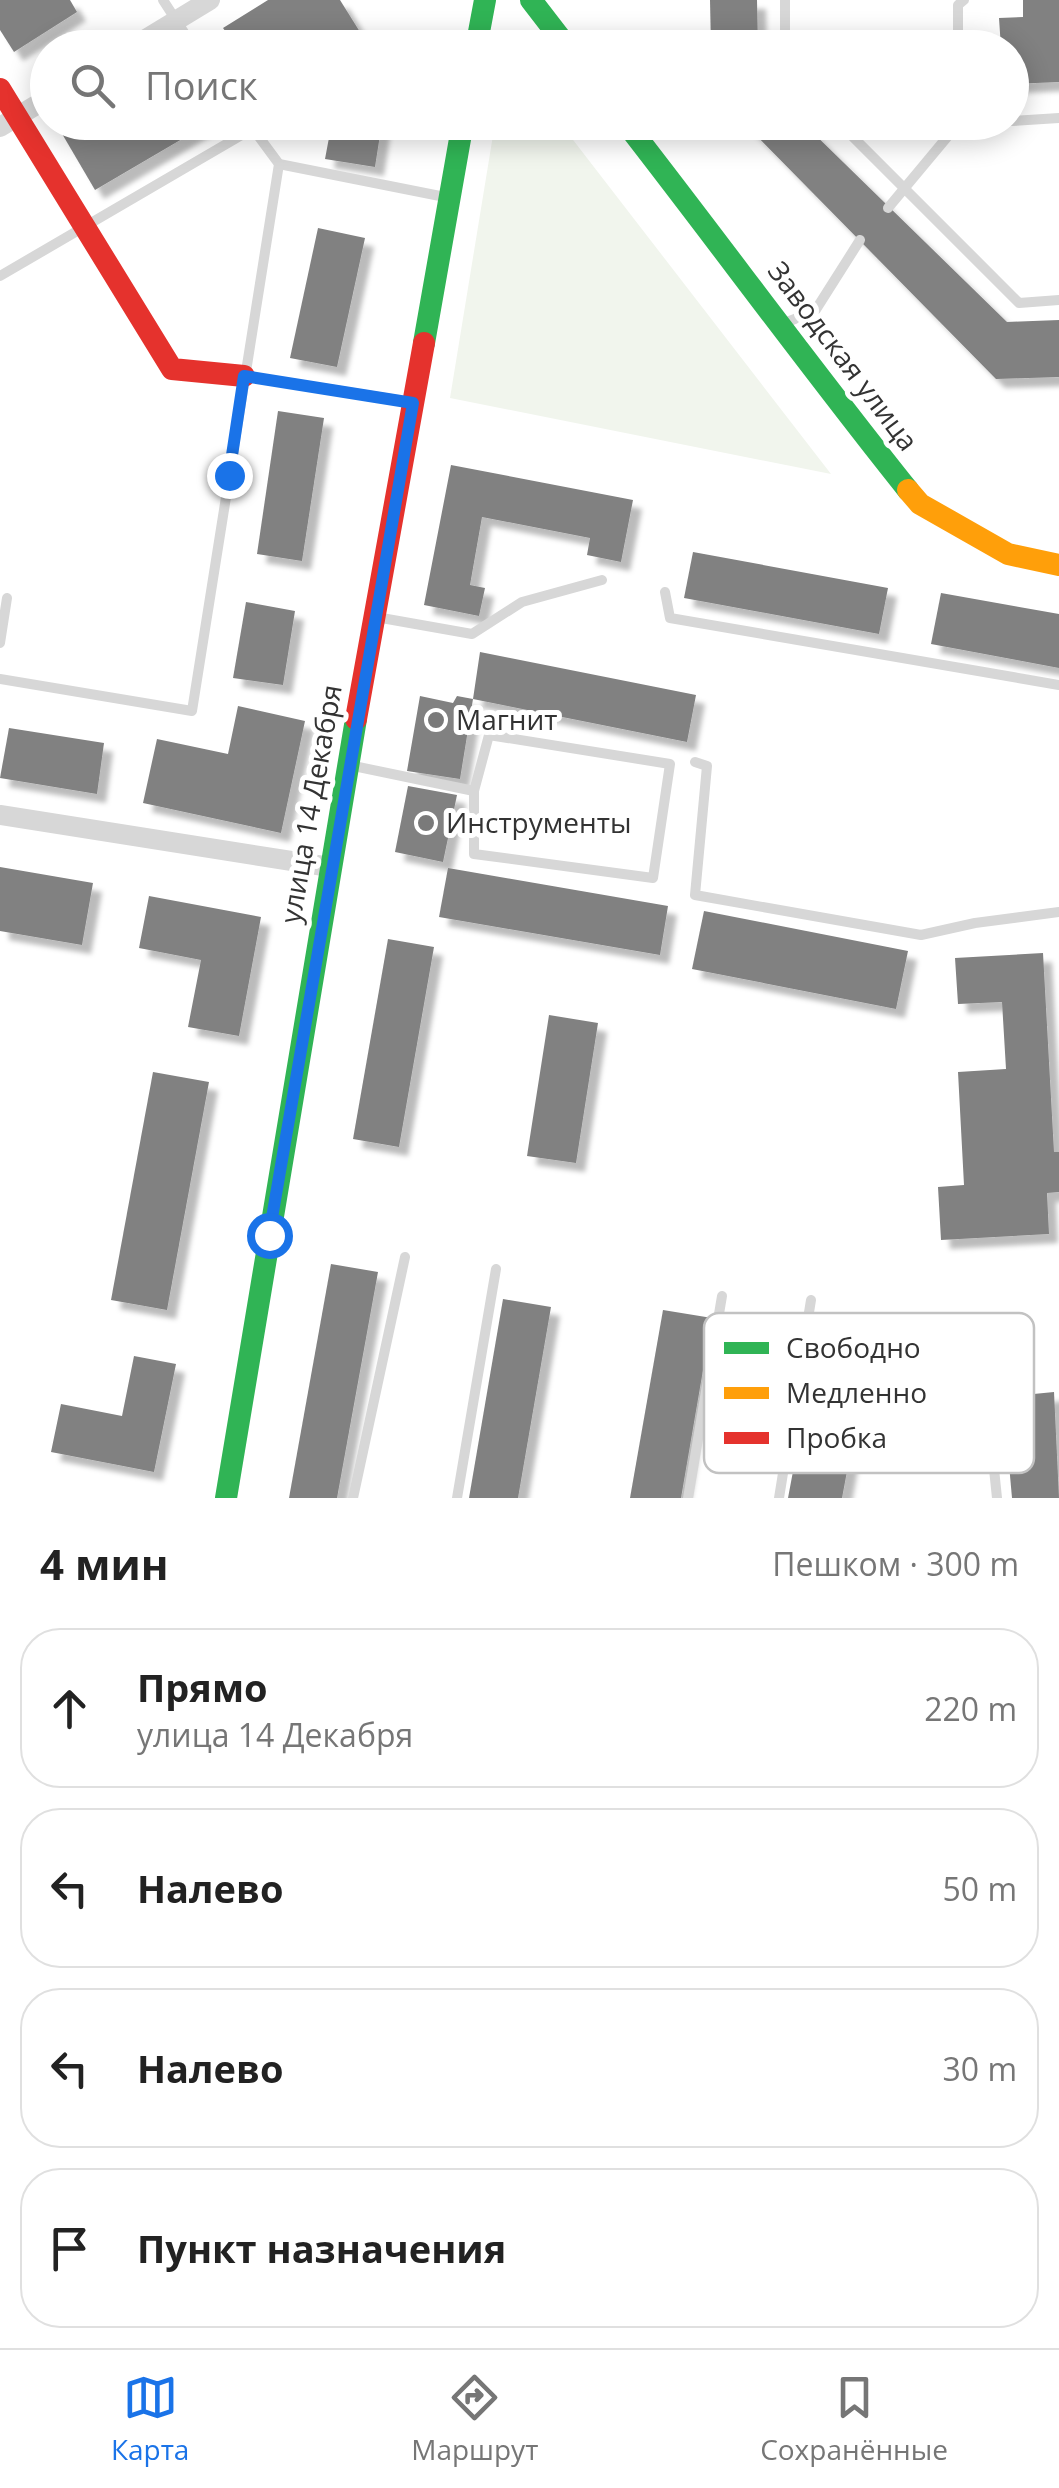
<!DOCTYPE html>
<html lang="ru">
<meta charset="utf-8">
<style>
:root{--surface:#fff;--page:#f2f2f2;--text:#222;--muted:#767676;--line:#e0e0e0;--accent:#1a73e8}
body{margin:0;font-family:"Open Sans",sans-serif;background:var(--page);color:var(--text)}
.stop{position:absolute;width:30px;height:30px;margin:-22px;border:8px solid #1a73e8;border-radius:50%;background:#fff}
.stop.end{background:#1a73e8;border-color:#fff;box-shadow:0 2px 10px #0008}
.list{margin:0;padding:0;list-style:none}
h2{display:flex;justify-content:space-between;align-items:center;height:130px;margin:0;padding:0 40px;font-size:42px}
h2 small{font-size:32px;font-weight:400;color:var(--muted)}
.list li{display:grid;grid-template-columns:65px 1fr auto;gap:30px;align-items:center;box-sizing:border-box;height:160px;margin:0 20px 20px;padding:0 20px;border:2px solid var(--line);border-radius:40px}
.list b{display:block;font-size:38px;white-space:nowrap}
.list p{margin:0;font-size:32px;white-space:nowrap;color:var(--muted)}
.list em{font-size:32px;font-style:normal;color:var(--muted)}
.icon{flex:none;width:55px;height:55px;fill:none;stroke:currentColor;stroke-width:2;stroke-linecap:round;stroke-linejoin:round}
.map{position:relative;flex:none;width:1059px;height:1498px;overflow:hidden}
.search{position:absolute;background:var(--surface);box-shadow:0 5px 25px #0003;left:30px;right:30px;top:30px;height:110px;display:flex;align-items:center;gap:25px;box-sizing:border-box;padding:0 35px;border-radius:55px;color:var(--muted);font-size:38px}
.sheet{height:850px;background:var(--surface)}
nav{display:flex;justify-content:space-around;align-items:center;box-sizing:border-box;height:140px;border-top:2px solid var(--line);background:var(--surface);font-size:28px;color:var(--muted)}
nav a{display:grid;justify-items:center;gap:5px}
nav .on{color:var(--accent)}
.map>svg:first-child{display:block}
.green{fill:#f1f5ed}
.building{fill:#818181;filter:url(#shadow)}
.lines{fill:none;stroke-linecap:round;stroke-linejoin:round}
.lane{stroke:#d7d7d7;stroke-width:10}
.street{stroke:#d7d7d7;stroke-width:20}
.fast{stroke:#30b455;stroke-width:22}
.slow{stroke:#ff9f0a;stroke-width:22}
.jam{stroke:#e5322d;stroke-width:22}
.route{stroke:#1a73e8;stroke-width:12}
.poi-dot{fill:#7a7a7a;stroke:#fff;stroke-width:4}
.labels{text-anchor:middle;stroke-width:10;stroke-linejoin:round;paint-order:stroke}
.street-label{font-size:28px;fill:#333;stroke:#fff}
.poi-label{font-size:28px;fill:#333;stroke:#fff;text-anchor:start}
.key{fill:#fff;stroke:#c2c2c2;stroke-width:2.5}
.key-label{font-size:28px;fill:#333}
</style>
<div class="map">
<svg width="1059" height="1498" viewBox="0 0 1059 1498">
<defs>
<filter id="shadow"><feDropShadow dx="9" dy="9" stdDeviation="2.5" flood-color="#0004"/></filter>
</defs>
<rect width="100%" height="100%" fill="#fff"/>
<polygon class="green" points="495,123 560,123 831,474 450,398"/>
<g class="building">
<polygon points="0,0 70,0 77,12 14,52 0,30"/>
<polygon points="268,0 340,0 370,48 318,48 310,37 294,48 237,48 223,28"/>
<polygon points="710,0 757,0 758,48 711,48"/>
<polygon points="1023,0 1059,0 1059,82 1012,84 1012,48 1001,48 999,18 1023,17"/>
<polygon points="78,122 211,122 95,190 61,132"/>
<polygon points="332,122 382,122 375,167 325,159"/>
<polygon points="743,122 802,122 1007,322 1059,320 1059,377 996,379"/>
<polygon points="318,228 365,238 337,367 290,358"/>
<polygon points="278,411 324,418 302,561 257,554"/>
<polygon points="451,465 633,500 621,562 587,555 590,538 482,517 470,585 485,588 479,616 424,605"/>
<polygon points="693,552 888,588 879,634 684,598"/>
<polygon points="941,593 1059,614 1059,668 931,644"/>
<polygon points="246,602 295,611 283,685 233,678"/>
<polygon points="480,652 696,695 687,742 473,699 460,779 407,771 420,696 453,703 457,696 473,699"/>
<polygon points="238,706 305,721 281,833 143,803 157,739 228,754"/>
<polygon points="9,728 104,743 97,794 0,778"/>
<polygon points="408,786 457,795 443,862 395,852"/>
<polygon points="0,867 93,883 82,945 0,931"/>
<polygon points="448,868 668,906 660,955 439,917"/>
<polygon points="149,896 261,917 239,1036 188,1027 201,960 139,948"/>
<polygon points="704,911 908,951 896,1009 692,969"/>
<polygon points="388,939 434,947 399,1147 353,1139"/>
<polygon points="1043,953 1054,1152 1059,1152 1059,1192 1047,1193 1049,1234 941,1240 938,1187 964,1185 958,1072 1006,1069 1002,1002 958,1004 955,958"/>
<polygon points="549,1015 598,1023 576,1163 527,1156"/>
<polygon points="153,1072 209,1082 167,1310 111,1300"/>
<polygon points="331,1264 378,1272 337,1498 289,1498"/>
<polygon points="503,1299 551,1307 518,1498 469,1498"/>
<polygon points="663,1310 712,1318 681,1498 630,1498"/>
<polygon points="821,1322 873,1332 842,1498 788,1498"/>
<polygon points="134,1356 176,1364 154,1472 51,1452 61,1404 122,1416"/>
<polygon points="1054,1392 1059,1498 1012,1498 1003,1397"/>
</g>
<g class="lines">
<g class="lane">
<polyline points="163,0 194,48"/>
<polyline points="785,0 785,48"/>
<polyline points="958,48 958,5 964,0"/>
<polyline points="1012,121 1059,118"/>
<polyline points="838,122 1019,303 1059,300"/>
<polyline points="279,164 445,197"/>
<polyline points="888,208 958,124 985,122"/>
<polyline points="0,276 252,129"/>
<polyline points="782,324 815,311 860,240"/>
<polyline points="245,376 411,402"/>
<polyline points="665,592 670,618 1059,685"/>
<polyline points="376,617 472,634 522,602 602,580"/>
<polyline points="0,643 7,598"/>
<polyline points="0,679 192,711 279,164 248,122"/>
<polyline points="695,762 707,766 695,895 921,935 975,923 1059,912"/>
<polyline points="349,765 474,791 489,735 670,764 653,878 474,854 474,791"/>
<polyline points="987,1401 997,1498"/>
<polyline points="353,1498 405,1257"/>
<polyline points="457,1498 496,1269"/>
<polyline points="688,1498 722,1296"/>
<polyline points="779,1498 811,1300"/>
</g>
<g class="street">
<polyline points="131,48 210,0"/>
<polyline points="0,127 48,98"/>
<polyline points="0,815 330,867"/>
</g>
<g class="fast">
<polyline points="531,0 568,48"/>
<polyline points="476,48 485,0"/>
<path d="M 625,122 C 720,244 811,369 908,490"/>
<polyline points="424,343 463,122"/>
<polyline points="226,1498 356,719"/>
</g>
<polyline class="slow" points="908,490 920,504 1008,554 1059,565"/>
<g class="jam">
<polyline points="0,89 172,369 244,376"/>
<polyline points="356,719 424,343"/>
</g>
</g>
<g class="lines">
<polyline class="route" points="229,475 244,376 413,403 269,1235"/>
</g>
<g class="poi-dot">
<circle cx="436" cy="720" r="10"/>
<circle cx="426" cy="823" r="10"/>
</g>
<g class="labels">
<g class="street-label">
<text transform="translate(843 356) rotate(53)" y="10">Заводская улица</text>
<text transform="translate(311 804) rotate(-80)" y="10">улица 14 Декабря</text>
</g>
<g class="poi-label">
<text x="456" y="730">Магнит</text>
<text x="446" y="833">Инструменты</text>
</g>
</g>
<rect x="704" y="1313" width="330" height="160" rx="15" class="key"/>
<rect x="724" y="1342" width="45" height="12" fill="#30b455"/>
<rect x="724" y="1387" width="45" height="12" fill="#ff9f0a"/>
<rect x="724" y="1432" width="45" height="12" fill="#e5322d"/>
<g class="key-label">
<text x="786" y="1358">Свободно</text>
<text x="786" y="1403">Медленно</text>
<text x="786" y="1448">Пробка</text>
</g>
</svg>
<div class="stop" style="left:269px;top:1235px"></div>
<div class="stop end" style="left:229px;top:475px"></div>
<div class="search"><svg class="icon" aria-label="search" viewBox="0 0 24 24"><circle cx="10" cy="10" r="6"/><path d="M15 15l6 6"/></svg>Поиск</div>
</div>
<section class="sheet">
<h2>4 мин<small>Пешком · 300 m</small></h2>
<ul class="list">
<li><svg class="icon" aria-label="ahead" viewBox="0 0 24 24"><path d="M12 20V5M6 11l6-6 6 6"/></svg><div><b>Прямо</b><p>улица 14 Декабря</p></div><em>220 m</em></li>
<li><svg class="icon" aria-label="left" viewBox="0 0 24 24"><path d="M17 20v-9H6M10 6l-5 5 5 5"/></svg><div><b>Налево</b></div><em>50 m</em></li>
<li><svg class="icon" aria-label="left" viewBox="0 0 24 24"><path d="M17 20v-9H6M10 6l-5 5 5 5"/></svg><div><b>Налево</b></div><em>30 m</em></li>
<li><svg class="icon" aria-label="arrive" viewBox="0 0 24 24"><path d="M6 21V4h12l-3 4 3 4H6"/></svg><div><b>Пункт назначения</b></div></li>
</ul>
</section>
<nav>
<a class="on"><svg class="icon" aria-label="map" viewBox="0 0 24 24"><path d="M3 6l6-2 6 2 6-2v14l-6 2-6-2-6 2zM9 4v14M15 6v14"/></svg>Карта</a>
<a><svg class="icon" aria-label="directions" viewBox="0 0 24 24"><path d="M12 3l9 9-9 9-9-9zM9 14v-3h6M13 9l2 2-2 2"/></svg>Маршрут</a>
<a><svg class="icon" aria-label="saved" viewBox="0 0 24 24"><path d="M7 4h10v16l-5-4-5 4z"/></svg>Сохранённые</a>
</nav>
